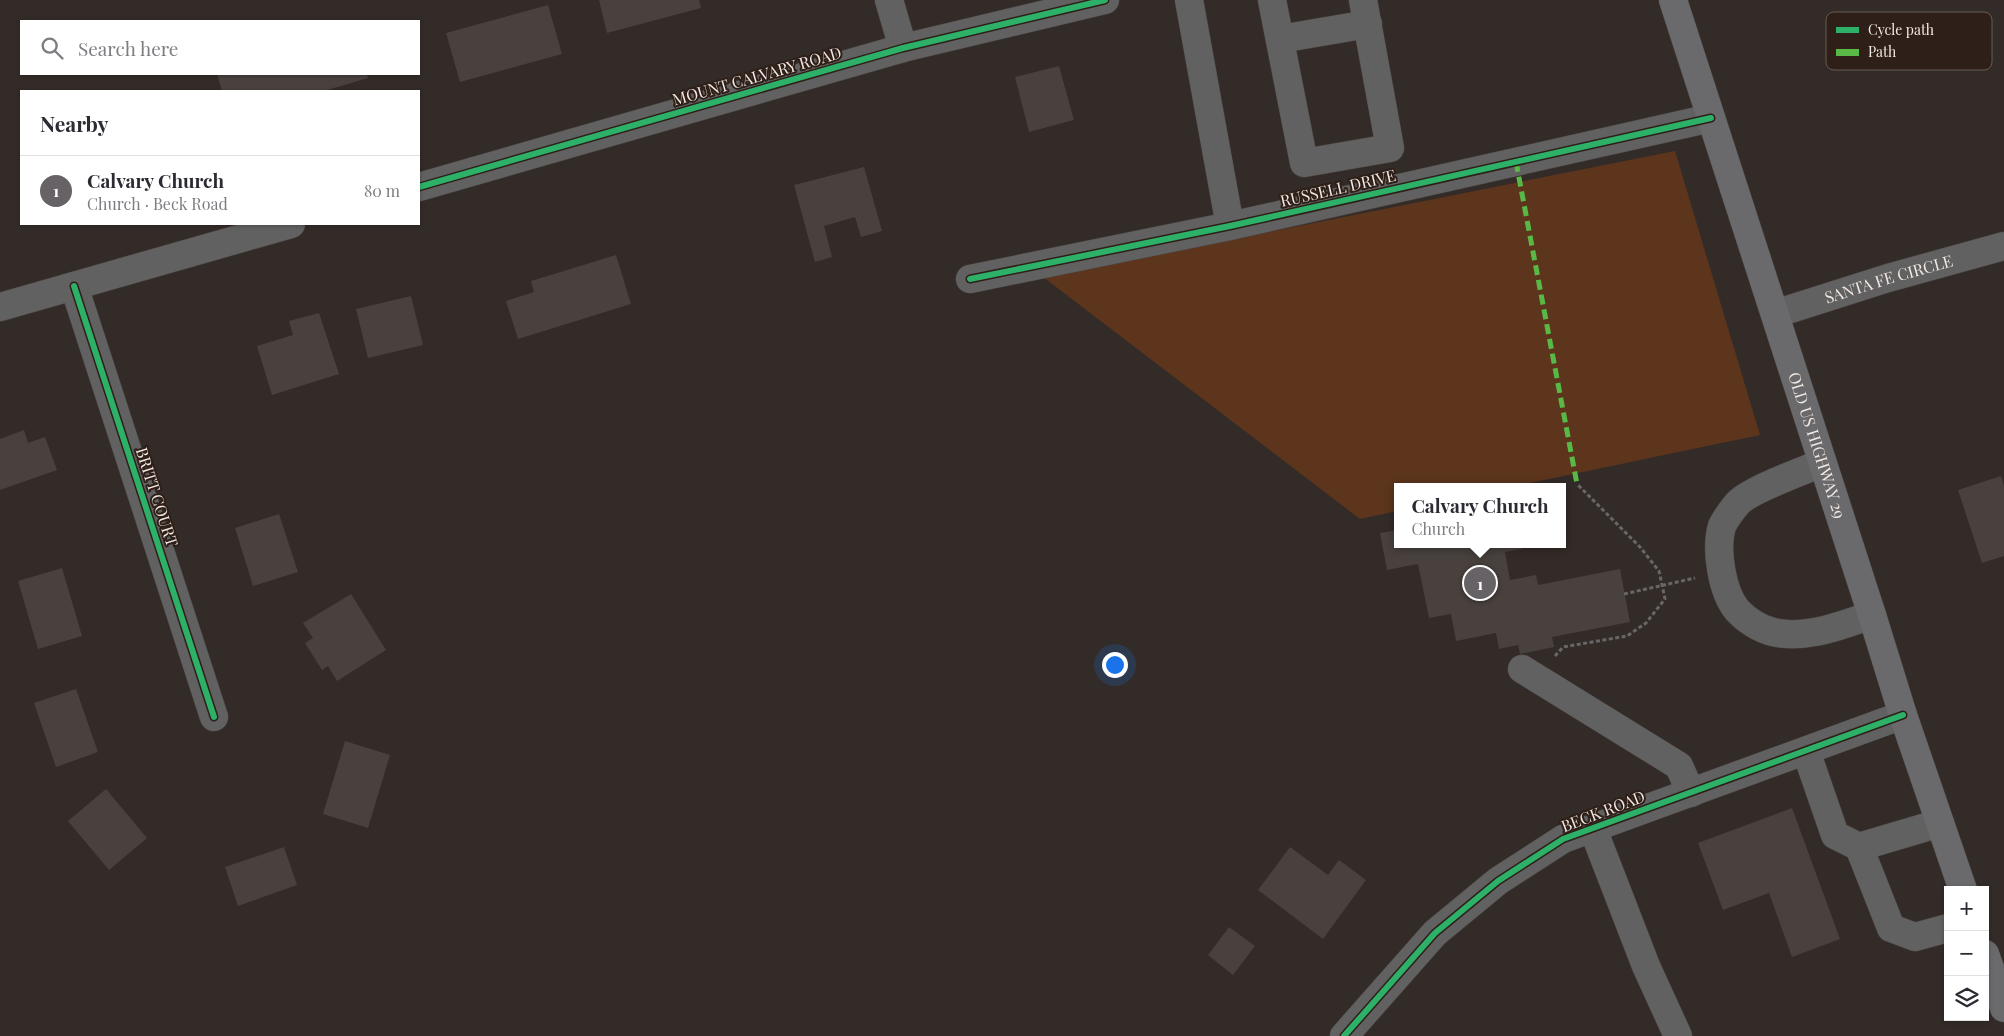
<!DOCTYPE html>
<meta charset="utf-8">
<style>
:root{--surface:#fff;--page:#f2f2f3;--text:#2b2b33;--muted:#7c7c81;--line:#e1e1e2;--accent:#676265}
body{margin:0;font-family:"Playfair Display",serif;background:var(--page);color:var(--text)}
.controls{position:absolute;right:15px;bottom:15px;display:grid;overflow:hidden;border-radius:0px;box-shadow:0 1px 4px #0004}
.controls button{width:45px;height:45px;display:grid;place-items:center;padding:0;border:0;border-bottom:1px solid var(--line);background:var(--surface);color:var(--text);font:25px sans-serif}
.you{position:absolute;left:1114px;top:664px;width:18px;height:18px;margin:-12px;border:4px solid #fff;border-radius:50%;background:#1a73e8;box-shadow:0 0 0 8px #1a73e833}
.badge{display:grid;place-items:center;width:32px;height:32px;border-radius:50%;background:var(--accent);color:#fff;font-size:16px;font-weight:700}
.pin{position:absolute;translate:-50% -50%;border:2px solid #fff;box-shadow:0 1px 5px #0006}
.popup{position:absolute;left:1394px;top:483px;width:172px;height:65px;box-sizing:border-box;display:grid;place-content:center;border-radius:0px;background:var(--surface);filter:drop-shadow(0 1px 4px #0005);font-size:16px;white-space:nowrap;color:var(--muted)}
.popup b{font-size:19px;color:var(--text)}
.popup::after{content:'';position:absolute;left:50%;top:100%;margin-left:-10px;border:10px solid transparent;border-top-color:var(--surface)}
.list{margin:0;padding:0;list-style:none}
h2{display:flex;justify-content:space-between;align-items:center;height:65px;margin:0;padding:0 20px;font-size:21px}
h2 small{font-size:16px;font-weight:400;color:var(--muted)}
.list li{display:grid;grid-template-columns:32px 1fr auto;gap:15px;align-items:center;box-sizing:border-box;height:70px;padding:0 20px;border-top:1px solid var(--line)}
.list b{display:block;font-size:19px;white-space:nowrap}
.list p{margin:0;font-size:16px;white-space:nowrap;color:var(--muted)}
.list em{font-size:16px;font-style:normal;color:var(--muted)}
.icon{flex:none;width:28px;height:28px;fill:none;stroke:currentColor;stroke-width:2;stroke-linecap:round;stroke-linejoin:round}
.map{position:relative;flex:none;width:2004px;height:1036px;overflow:hidden}
.search{position:absolute;background:var(--surface);box-shadow:0 1px 4px #0004;left:20px;top:20px;width:400px;height:55px;display:flex;align-items:center;gap:12px;box-sizing:border-box;padding:0 18px;border-radius:0px;color:var(--muted);font-size:19px}
.panel{position:absolute;background:var(--surface);box-shadow:0 1px 4px #0004;left:20px;top:90px;width:400px;height:135px;border-radius:0px}
.map>svg:first-child{display:block}
.green{fill:#5d351d}
.building{fill:#48413e}
.lines{fill:none;stroke-linecap:round;stroke-linejoin:round}
.minor-casing{stroke:#4d4642;stroke-width:29}
.major-casing{stroke:#4d4642;stroke-width:29}
.path{stroke:#696667;stroke-width:3;stroke-dasharray:4 2.5;stroke-linecap:butt}
.minor{stroke:#616162;stroke-width:28}
.major{stroke:#6a6a6c;stroke-width:28}
.quiet{stroke:#58b947;stroke-width:5;stroke-dasharray:10 5;stroke-linecap:butt}
.cycleway-casing{stroke:#2e1f18;stroke-width:9}
.cycleway{stroke:#2db169;stroke-width:6}
.labels{text-anchor:middle;stroke-width:4;stroke-linejoin:round;paint-order:stroke}
.street-label{font-size:16px;fill:#f3e9e4;stroke:#2e1f18}
.key{fill:#2e1f18;stroke:#695c55;stroke-width:1}
.key-label{font-size:14px;fill:#f3e9e4}
</style>
<div class="map">
<svg width="2004" height="1036" viewBox="0 0 2004 1036">
<rect width="100%" height="100%" fill="#332b27"/>
<polygon class="green" points="1675,151 1760,435 1511,487 1398,487 1397,511 1360,519 1043,277"/>
<g class="building">
<polygon points="599,0 699,0 701,8 607,33"/>
<polygon points="548,5 562,54 460,82 446,33"/>
<polygon points="1059,66 1074,120 1029,132 1015,77"/>
<polygon points="217,74 367,74 368,78 324,91 222,91"/>
<polygon points="864,167 882,231 861,237 855,217 824,226 832,257 815,262 794,185"/>
<polygon points="616,255 631,304 518,339 506,301 534,292 531,281"/>
<polygon points="411,296 423,345 368,358 356,309"/>
<polygon points="319,313 339,374 272,395 257,346 293,335 289,321"/>
<polygon points="24,430 28,443 45,437 57,470 0,490 0,439"/>
<polygon points="2001,476 2004,486 2004,556 1982,563 1958,490"/>
<polygon points="279,514 298,572 253,586 235,528"/>
<polygon points="1398,530 1398,544 1521,544 1522,549 1505,552 1510,580 1536,575 1538,585 1620,569 1630,622 1552,637 1554,647 1520,654 1518,645 1499,649 1496,633 1456,641 1451,614 1429,618 1418,564 1387,570 1380,533"/>
<polygon points="62,568 82,636 38,649 18,581"/>
<polygon points="351,594 386,650 337,681 328,666 322,670 305,643 313,638 303,623"/>
<polygon points="76,689 98,752 56,767 34,703"/>
<polygon points="345,741 390,755 368,828 323,814"/>
<polygon points="106,789 147,838 109,870 68,821"/>
<polygon points="1792,808 1840,939 1792,957 1769,893 1723,910 1698,843"/>
<polygon points="284,847 297,885 238,906 225,867"/>
<polygon points="1290,847 1328,875 1339,860 1366,880 1323,939 1258,890"/>
<polygon points="1229,927 1255,946 1233,975 1208,955"/>
</g>
<g class="lines">
<g class="minor-casing">
<g id="minor">
<polyline points="889,0 903,48"/>
<polyline points="1189,0 1230,226"/>
<polyline points="1272,0 1304,163 1390,148 1363,0"/>
<polyline points="1280,39 1368,24"/>
<polyline points="419,187 903,48 1105,0"/>
<polyline points="970,279 1230,226 1711,118"/>
<polyline points="74,286 214,717"/>
<polyline points="0,307 291,224"/>
<path id="s1" d="M 1775,314 L 1888,278 L 2004,246"/>
<path d="M 1822,463 C 1803,471 1749,490 1737,504 C 1732,510 1725,520 1722,526 C 1715,549 1722,592 1737,610 C 1746,620 1760,629 1773,632 C 1806,640 1841,625 1872,615"/>
<polyline points="1522,669 1679,766 1691,793"/>
<polyline points="1806,751 1835,835 1859,847 1940,823"/>
<polyline points="1593,829 1646,966 1678,1036"/>
<polyline points="1859,847 1891,928 1915,937 1948,928"/>
<polyline points="1344,1036 1435,933 1498,881 1563,839 1903,715"/>
</g>
</g>
<g class="major-casing">
<g id="major">
<path id="s2" d="M 1673,0 L 1872,615 L 1903,715 L 1963,890"/>
<polyline points="1985,954 2004,1008"/>
</g>
</g>
<g class="path">
<polyline points="1624,594 1695,578"/>
<polyline points="1555,656 1563,647 1627,636 1646,623 1665,599 1659,571 1640,547 1577,484"/>
</g>
<use href="#minor" class="minor"/>
<use href="#major" class="major"/>
<polyline class="quiet" points="1516,162 1577,484"/>
<g class="cycleway-casing">
<g id="cycleway">
<polyline points="419,187 903,48 1105,0"/>
<polyline points="970,279 1230,226 1711,118"/>
<polyline points="74,286 214,717"/>
<polyline points="1344,1036 1435,933 1498,881 1563,839 1903,715"/>
</g>
</g>
<use href="#cycleway" class="cycleway"/>
</g>
<g class="labels">
<g class="street-label">
<text transform="translate(757 76) rotate(-16)" y="6">MOUNT CALVARY ROAD</text>
<text transform="translate(1338 188) rotate(-13)" y="6">RUSSELL DRIVE</text>
<text dy="6" stroke="none"><textPath href="#s1" startOffset="119">SANTA FE CIRCLE</textPath></text>
<text dy="6" stroke="none"><textPath href="#s2" startOffset="468">OLD US HIGHWAY 29</textPath></text>
<text transform="translate(157 497) rotate(72)" y="6">BRITT COURT</text>
<text transform="translate(1603 811) rotate(-21)" y="6">BECK ROAD</text>
</g>
</g>
<rect x="1826" y="12" width="166" height="58" rx="8" class="key"/>
<rect x="1836" y="27" width="23" height="6" fill="#2db169"/>
<rect x="1836" y="49" width="23" height="7" fill="#58b947"/>
<g class="key-label">
<text x="1868" y="35">Cycle path</text>
<text x="1868" y="57">Path</text>
</g>
</svg>
<div class="controls">
<button>+</button>
<button>−</button>
<button><svg class="icon" aria-label="layers" viewBox="0 0 24 24"><path d="M12 4l9 5-9 5-9-5zM3 14l9 5 9-5"/></svg></button>
</div>
<div class="you"></div>
<div class="pin badge" style="left:1480px;top:583px">1</div>
<div class="popup"><b>Calvary Church</b>Church</div>
<div class="search"><svg class="icon" aria-label="search" viewBox="0 0 24 24"><circle cx="10" cy="10" r="6"/><path d="M15 15l6 6"/></svg>Search here</div>
<section class="panel">
<h2>Nearby<small></small></h2>
<ul class="list">
<li><span class="badge">1</span><div><b>Calvary Church</b><p>Church · Beck Road</p></div><em>80 m</em></li>
</ul>
</section>
</div>
